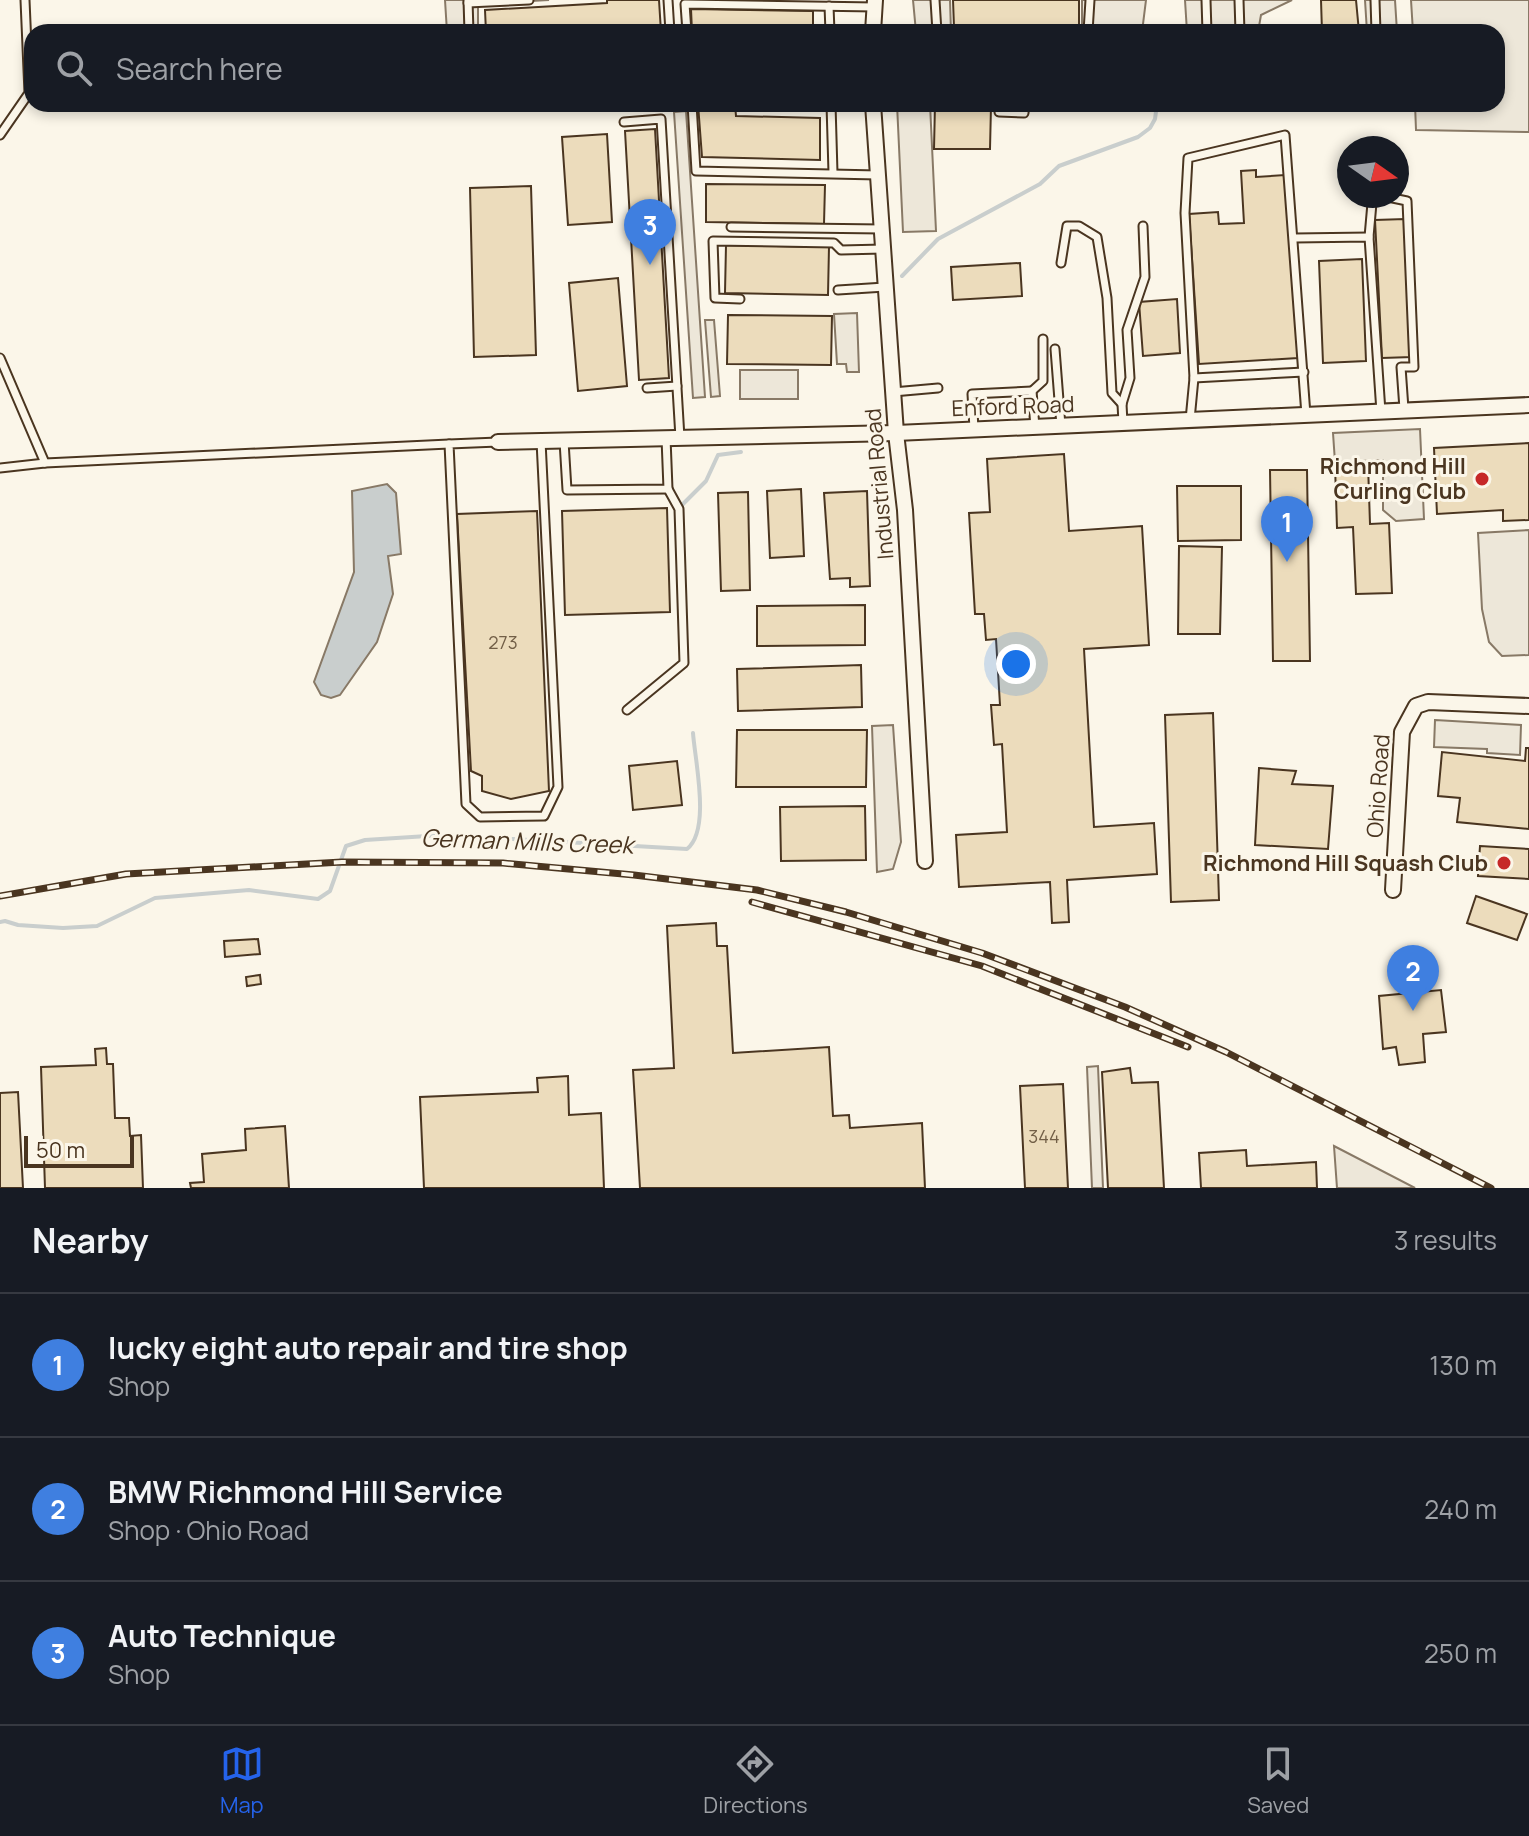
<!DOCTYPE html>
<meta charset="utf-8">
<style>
:root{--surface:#171b24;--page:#242831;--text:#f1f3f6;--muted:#9ea1a6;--line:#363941;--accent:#2563eb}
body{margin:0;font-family:Manrope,sans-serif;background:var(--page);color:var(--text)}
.compass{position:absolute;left:1337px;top:136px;width:72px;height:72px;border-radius:50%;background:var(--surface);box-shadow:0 4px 12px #0003;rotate:104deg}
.scale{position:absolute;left:24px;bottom:20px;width:110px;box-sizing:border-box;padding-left:8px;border:4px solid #4a3520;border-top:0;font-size:22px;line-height:28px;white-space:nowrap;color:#4a3520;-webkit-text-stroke:6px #fbf6e9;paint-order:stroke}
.you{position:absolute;left:1016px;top:664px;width:28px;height:28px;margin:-20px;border:6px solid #fff;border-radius:50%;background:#1a73e8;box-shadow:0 0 0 12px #1a73e833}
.badge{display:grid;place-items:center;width:52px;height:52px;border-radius:50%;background:var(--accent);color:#fff;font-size:26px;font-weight:700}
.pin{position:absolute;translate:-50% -66px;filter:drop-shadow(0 2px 4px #0008)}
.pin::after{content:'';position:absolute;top:42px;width:28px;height:24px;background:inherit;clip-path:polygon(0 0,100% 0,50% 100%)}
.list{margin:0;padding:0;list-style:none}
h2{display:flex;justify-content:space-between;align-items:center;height:104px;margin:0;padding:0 32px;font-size:34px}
h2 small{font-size:26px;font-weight:400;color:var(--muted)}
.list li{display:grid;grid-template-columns:52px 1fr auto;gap:24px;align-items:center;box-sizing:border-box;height:144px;padding:0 32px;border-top:2px solid var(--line)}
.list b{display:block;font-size:30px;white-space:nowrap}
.list p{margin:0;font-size:26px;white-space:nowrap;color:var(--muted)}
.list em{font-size:26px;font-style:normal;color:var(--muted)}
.icon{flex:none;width:44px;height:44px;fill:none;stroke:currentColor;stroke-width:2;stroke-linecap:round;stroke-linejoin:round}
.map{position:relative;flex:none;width:1529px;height:1188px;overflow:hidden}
.search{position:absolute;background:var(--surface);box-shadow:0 4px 12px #0003;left:24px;right:24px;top:24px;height:88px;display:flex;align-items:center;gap:20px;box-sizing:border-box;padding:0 28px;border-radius:24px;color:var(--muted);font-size:30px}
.sheet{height:536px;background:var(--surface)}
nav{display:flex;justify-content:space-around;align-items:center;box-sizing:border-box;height:112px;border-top:2px solid var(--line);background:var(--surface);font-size:22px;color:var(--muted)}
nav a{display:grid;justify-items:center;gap:4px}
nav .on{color:var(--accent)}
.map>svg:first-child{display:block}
.parking{fill:#ede7d9;stroke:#887966;stroke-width:2}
.water{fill:#c9cecd;stroke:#887966;stroke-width:2}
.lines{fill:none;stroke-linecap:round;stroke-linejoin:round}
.stream{stroke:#c9cecd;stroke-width:4}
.building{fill:#ecdcbc;stroke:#4a3520;stroke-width:2}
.service-casing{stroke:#4a3520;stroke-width:11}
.minor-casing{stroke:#4a3520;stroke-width:18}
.service{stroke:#fbf6e9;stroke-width:7}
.minor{stroke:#fbf6e9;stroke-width:14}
.rail-casing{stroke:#4a3520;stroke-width:7}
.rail{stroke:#fbf6e9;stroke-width:4;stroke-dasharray:12;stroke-linecap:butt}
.poi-dot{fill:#c62828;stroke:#fbf6e9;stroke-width:3}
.labels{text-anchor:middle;stroke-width:6;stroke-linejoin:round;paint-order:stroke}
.number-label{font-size:18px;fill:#725f47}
.street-label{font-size:22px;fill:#4a3520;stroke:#fbf6e9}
.poi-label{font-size:22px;font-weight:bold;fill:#4a3520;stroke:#fbf6e9;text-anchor:end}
.water-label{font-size:24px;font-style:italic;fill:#4a3520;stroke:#fbf6e9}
</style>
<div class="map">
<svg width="1529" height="1188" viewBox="0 0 1529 1188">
<rect width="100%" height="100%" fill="#fbf6e9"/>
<g class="parking">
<polygon points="445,0 549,0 478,4 478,32 447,32"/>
<polygon points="913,0 950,0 951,32 916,32"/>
<polygon points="1082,0 1146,0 1142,32 1082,32"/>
<polygon points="1185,0 1292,0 1261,15 1258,32 1187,32"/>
<polygon points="1365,0 1395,0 1397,32 1367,32"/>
<polygon points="1411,0 1529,0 1529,132 1416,130 1415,104 1497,104 1497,32 1413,32"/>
<polygon points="897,104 930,104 936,231 903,232"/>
<polygon points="686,111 705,397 693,398 674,112"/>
<polygon points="857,313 859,372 847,372 846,364 837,364 834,314"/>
<polygon points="705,320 714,320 720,396 711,397"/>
<rect x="740" y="370" width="58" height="29"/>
<polygon points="1420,429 1424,519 1396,521 1383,510 1383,460 1335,462 1333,433"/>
<polygon points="1529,530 1529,655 1502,656 1489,642 1482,609 1478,533"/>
<polygon points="1435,720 1521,725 1520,755 1487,753 1487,749 1434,747"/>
<polygon points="893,725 901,842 893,869 877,872 872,726"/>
<polygon points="1098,1066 1103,1188 1092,1188 1087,1067"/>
<polygon points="1334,1146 1415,1188 1337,1188"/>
</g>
<polygon class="water" points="387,484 396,493 401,554 388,556 393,594 377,642 340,695 331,698 321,695 314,682 354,572 352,491"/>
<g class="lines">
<g class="stream">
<polyline points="1164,32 1164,30"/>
<polyline points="902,276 938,239 1040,184 1059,166 1138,137 1150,128 1155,119 1157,104"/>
<polyline points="682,505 706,481 718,455 741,452"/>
<path d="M 0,922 L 5,921 L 18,925 L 63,928 L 97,926 L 155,898 L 249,890 L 318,899 L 330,891 L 346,846 L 365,840 L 443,835 L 687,849 C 711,830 695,761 693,733"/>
</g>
</g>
<g class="building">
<polygon points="607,0 659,0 661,32 486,32 485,10 607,3"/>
<polygon points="953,0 1079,0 1079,27 954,27"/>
<polygon points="1321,0 1356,0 1359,32 1322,32"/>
<polygon points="691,9 813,11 813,32 692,32"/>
<polygon points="698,104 735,104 736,116 820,118 820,160 702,157"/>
<polygon points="935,104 1000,104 991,106 990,149 934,149"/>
<polygon points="655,129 669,378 639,380 625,131"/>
<polygon points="607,134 612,222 568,225 562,137"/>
<polygon points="1256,170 1256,177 1285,175 1298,358 1199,364 1189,214 1218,212 1219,224 1244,223 1241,171"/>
<polygon points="706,184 825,185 824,224 706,222"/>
<polygon points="531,186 536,355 474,357 470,188"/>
<polygon points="1405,219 1412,357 1382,358 1375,220"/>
<polygon points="726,245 829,247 828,295 725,293"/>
<polygon points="1362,259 1366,361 1323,363 1319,261"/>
<polygon points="1020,263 1022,296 953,300 951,267"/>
<polygon points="618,278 627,386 578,391 569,283"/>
<polygon points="1177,299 1180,353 1143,356 1139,302"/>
<polygon points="728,315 832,316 831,365 727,364"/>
<polygon points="1529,443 1529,520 1503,521 1503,510 1437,514 1434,448"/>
<polygon points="1064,454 1069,531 1142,526 1149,645 1084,649 1094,827 1154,823 1157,874 1067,880 1069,922 1052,923 1050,882 959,887 956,835 1007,832 1002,744 994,745 991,705 1000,705 996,639 986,640 984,614 975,614 969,513 990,512 987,459"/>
<polygon points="1368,464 1370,524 1389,523 1392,593 1356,594 1353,527 1337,528 1335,465"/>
<polygon points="1270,470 1307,470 1310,661 1273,661"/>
<polygon points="1177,486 1241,486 1241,540 1178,541"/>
<polygon points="801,489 804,556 770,558 767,491"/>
<polygon points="867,491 870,586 850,587 850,578 830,579 824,493"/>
<polygon points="748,492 750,590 721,591 718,493"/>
<polygon points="667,508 670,612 565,615 562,511"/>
<polygon points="537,511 549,791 511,799 482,791 482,776 471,771 457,514"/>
<polygon points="1179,546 1222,547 1220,634 1178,634"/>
<polygon points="865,605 865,645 757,646 757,606"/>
<polygon points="861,665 862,707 738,711 737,669"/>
<polygon points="1213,713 1219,900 1171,902 1165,715"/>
<polygon points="737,730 867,730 866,787 736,787"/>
<polygon points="1526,748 1529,748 1529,829 1457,822 1460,798 1438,796 1442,752 1525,761"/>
<polygon points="677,761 682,805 633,810 629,766"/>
<polygon points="1259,768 1296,771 1292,784 1333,786 1328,849 1255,845"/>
<polygon points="865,806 866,860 781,861 780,807"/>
<polygon points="1480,846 1529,849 1529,879 1478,876"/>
<polygon points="1476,896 1527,914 1517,940 1467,923"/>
<polygon points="716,923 717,946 727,946 733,1053 829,1047 833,1116 849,1115 850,1128 922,1123 925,1188 640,1188 633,1070 674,1068 667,926"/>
<polygon points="258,939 260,954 225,957 224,941"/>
<polygon points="260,975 261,984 247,986 246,977"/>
<polygon points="1441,990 1446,1032 1423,1034 1425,1062 1399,1065 1396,1047 1383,1049 1379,996"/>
<polygon points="106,1048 107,1064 113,1064 115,1118 129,1118 130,1136 141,1135 143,1188 45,1188 41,1067 96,1065 95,1049"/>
<polygon points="1130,1068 1132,1083 1158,1082 1164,1188 1108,1188 1102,1072"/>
<polygon points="568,1076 569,1115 601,1113 604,1188 424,1188 420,1097 538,1092 537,1078"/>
<polygon points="1063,1084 1068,1188 1025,1188 1020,1086"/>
<polygon points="18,1092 23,1188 0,1188 0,1093"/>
<polygon points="285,1126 289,1188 191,1188 190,1183 204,1182 202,1154 246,1150 245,1129"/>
<polygon points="1246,1150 1247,1166 1316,1162 1317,1188 1201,1188 1199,1153"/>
</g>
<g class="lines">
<g class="service-casing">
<g id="service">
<polyline points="468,0 469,32"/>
<polyline points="668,0 670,32"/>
<polyline points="935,0 937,32"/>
<polyline points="1206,0 1207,32"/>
<polyline points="1239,0 1240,32"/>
<polyline points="1375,0 1376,32"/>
<polyline points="468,3 529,0"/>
<polyline points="829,6 830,32"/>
<polyline points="687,32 685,4 875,7"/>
<polyline points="1088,32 1090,0"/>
<polyline points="692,104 696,171 878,175"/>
<polyline points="759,104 831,106"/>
<polyline points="831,104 833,173"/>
<polyline points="999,112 1024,113 1025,104"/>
<polyline points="624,122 661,119 680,438"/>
<polyline points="0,135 29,93 25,0"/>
<polyline points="731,227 882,229"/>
<polyline points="1369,237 1372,203 1383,196 1407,201 1414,367 1401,367 1404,409"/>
<polyline points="1295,238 1369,237 1381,412"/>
<polyline points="1061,263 1067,226 1079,226 1097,237 1107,298 1112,393 1122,404"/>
<polyline points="838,290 885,287"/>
<polyline points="740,299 715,298 713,241 834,243 841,250 883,249"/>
<polyline points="1055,349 1061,426"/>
<polyline points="0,358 45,463"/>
<polyline points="1194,378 1304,372"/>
<polyline points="647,388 677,386"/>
<polyline points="1032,391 1043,381 1043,339"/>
<polyline points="893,392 938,388"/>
<polyline points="1190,420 1194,378 1185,213 1188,158 1285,135 1306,415"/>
<polyline points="1123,423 1122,404 1130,378 1127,330 1145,277 1143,226"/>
<polyline points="974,429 972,394 1032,391 1035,427"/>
<polyline points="564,441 567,490 668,489 666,438"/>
<polyline points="498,442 449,444 466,804 480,817 544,816 558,787 541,441"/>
<polyline points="0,468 45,463 449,444"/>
<polyline points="627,710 684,663 679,509 668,489"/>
</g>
</g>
<g class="minor-casing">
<g id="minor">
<polyline points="873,32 875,0"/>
<polyline points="873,104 896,433 905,510 925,861"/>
<polyline points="498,442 896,433 1529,405"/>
<polyline points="1393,890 1402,732 1416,706 1428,702 1529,706"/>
</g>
</g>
<use href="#service" class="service"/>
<use href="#minor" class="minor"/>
<g class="rail-casing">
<g id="rail">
<polyline points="0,896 126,874 342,862 503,863 634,875 757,890 846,912 982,953 1125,1007 1226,1052 1491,1188"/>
<polyline points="752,902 982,966 1188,1047"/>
</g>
</g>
<use href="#rail" class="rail"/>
</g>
<g class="poi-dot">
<circle cx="1482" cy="479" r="8"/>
<circle cx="1504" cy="863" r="8"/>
</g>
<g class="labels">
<g class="number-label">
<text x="503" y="649">273</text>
<text x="1044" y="1143">344</text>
</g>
<g class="street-label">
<text transform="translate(1013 406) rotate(-2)" y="8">Enford Road</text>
<text transform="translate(879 484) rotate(-95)" y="8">Industrial Road</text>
<text transform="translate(1378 786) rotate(-86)" y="8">Ohio Road</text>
</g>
<g class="poi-label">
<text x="1466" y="474">Richmond Hill<tspan x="1466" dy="25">Curling Club</tspan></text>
<text x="1488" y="871">Richmond Hill Squash Club</text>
</g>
<g class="water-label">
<text transform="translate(527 842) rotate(2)" y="8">German Mills Creek</text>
</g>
</g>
</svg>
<svg class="compass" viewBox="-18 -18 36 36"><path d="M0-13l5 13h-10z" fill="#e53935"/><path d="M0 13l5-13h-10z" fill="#9ea1a6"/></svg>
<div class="scale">50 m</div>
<div class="you"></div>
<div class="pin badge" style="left:1287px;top:562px;background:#3f7fe0">1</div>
<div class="pin badge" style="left:1413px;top:1011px;background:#3f7fe0">2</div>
<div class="pin badge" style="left:650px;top:265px;background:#3f7fe0">3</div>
<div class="search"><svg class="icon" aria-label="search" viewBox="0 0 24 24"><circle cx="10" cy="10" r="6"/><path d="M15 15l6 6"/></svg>Search here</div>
</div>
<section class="sheet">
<h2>Nearby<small>3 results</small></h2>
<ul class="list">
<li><span class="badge" style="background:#3f7fe0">1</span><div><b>lucky eight auto repair and tire shop</b><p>Shop</p></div><em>130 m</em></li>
<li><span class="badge" style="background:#3f7fe0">2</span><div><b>BMW Richmond Hill Service</b><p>Shop · Ohio Road</p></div><em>240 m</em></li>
<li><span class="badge" style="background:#3f7fe0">3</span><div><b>Auto Technique</b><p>Shop</p></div><em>250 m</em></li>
</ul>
</section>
<nav>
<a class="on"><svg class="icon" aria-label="map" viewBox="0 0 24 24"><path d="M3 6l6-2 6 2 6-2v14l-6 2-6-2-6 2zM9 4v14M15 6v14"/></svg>Map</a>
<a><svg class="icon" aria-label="directions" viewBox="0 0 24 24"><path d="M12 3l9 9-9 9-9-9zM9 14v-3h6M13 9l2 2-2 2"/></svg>Directions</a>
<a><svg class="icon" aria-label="saved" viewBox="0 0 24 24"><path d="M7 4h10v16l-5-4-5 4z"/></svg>Saved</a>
</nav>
